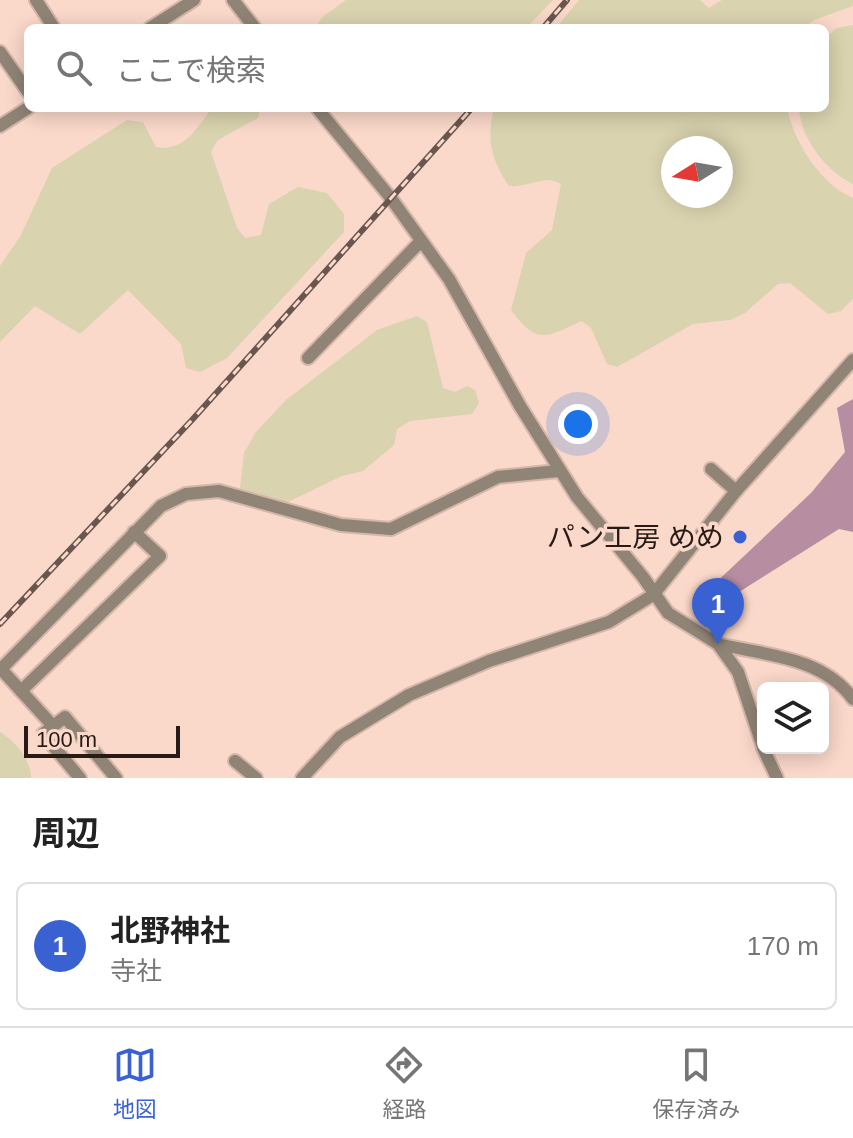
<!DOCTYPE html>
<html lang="ja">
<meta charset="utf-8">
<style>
:root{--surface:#fff;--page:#f2f2f2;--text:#222;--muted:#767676;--line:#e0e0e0;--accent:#3961d2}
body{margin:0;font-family:Helvetica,"Noto Sans JP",sans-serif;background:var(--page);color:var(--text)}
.controls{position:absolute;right:24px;bottom:24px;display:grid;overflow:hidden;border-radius:12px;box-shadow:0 4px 20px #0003}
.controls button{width:72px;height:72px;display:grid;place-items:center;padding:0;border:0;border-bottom:2px solid var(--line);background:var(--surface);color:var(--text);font:40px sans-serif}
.compass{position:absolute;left:661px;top:136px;width:72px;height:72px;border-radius:50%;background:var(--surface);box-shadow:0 4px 20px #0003;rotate:259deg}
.scale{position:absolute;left:24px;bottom:20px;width:156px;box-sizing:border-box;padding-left:8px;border:4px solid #281b16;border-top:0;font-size:22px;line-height:28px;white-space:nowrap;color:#281b16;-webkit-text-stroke:6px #fad8ca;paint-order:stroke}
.you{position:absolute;left:578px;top:424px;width:28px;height:28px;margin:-20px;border:6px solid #fff;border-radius:50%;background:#1a73e8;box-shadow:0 0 0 12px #1a73e833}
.badge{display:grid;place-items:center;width:52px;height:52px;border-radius:50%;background:var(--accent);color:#fff;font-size:26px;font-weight:700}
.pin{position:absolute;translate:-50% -66px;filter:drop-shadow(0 2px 4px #0008)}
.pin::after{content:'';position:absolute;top:42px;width:28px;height:24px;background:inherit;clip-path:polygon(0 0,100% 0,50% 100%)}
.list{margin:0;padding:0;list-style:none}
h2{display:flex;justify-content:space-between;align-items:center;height:104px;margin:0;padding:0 32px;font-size:34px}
h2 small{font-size:26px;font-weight:400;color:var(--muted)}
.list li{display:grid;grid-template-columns:52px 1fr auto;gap:24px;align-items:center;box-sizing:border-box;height:128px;margin:0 16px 16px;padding:0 16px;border:2px solid var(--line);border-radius:12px}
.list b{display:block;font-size:30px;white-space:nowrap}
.list p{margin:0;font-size:26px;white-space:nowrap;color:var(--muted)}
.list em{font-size:26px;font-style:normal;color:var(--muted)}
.icon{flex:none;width:44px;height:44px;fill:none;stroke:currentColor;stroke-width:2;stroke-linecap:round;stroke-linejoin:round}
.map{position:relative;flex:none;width:853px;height:778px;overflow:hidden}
.search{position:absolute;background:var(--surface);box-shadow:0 4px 20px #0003;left:24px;right:24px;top:24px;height:88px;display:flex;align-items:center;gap:20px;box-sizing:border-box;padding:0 28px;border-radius:12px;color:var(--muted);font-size:30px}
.sheet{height:248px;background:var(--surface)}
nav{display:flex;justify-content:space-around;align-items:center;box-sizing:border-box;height:112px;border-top:2px solid var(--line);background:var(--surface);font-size:22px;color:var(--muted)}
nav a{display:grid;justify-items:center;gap:4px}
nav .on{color:var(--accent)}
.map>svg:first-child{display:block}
.green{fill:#d9d3af;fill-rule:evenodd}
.water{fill:#b78da1}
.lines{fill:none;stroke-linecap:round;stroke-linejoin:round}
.minor-casing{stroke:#d4b6aa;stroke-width:16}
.minor{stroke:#908476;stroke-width:12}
.rail-casing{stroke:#69564e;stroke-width:6}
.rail{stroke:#fad8ca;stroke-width:3;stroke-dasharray:9;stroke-linecap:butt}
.poi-dot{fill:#3961d2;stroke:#fad8ca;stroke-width:3}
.labels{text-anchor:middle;stroke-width:7;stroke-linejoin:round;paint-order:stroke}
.poi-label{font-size:28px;fill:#281b16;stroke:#fad8ca;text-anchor:end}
</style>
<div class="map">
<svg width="853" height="778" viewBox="0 0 853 778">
<rect width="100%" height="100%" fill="#fad8ca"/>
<g class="green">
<polygon points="346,0 553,0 526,28 316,28 321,18"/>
<polygon points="579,0 700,0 709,8 722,0 853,0 853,6 814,20 804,28 556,28"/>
<path d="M 853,25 L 853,184 C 826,171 801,139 799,108 L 825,108 L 825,38 L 837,28 Z"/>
<path d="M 212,108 L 260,108 L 258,118 L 218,140 L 211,152 L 237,228 L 245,238 L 261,235 L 269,204 L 298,187 L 327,193 L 344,214 L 344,232 L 227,358 L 200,372 L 186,368 L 181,344 L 128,290 L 80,334 L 35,306 L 0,342 L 0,266 L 20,237 L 52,168 L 127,120 L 143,122 L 156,147 C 184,152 197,128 212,108 Z"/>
<path d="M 494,108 L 787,108 C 794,142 820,184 853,198 L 853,299 L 841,311 L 828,314 L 790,283 L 778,284 L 745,313 L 730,320 L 693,324 L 617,367 L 607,364 L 591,328 L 582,321 C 545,337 538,346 511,310 L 526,253 L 552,230 L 561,184 C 546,174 527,188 509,186 C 491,160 486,138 494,108 ZM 673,148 L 721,148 L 721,196 L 673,196 Z"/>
<polygon points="417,316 427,322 443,388 455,392 467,386 475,390 479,403 472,414 410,421 397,429 394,445 363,471 342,476 288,502 252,496 240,488 244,453 256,432 286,400 377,330"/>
<path d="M 0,732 C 15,741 31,760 31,778 L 0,778 Z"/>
</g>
<polygon class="water" points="853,399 853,532 839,529 709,611 694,611 693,604 811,493 845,452 837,408"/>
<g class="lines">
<g class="minor-casing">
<g id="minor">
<polyline points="36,0 54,28"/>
<polyline points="233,0 255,28"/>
<polyline points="150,28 194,0"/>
<polyline points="0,52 28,92"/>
<polyline points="317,108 390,197 449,279 520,406 577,497 643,577 668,613 718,644 738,672 763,747"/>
<polyline points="0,126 28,108"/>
<polyline points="308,358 420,242"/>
<polyline points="711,469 736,491"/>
<path d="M 718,644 C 765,655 823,657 853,699"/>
<polyline points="1,669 53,726"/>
<polyline points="0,670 161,506 186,494 219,491 341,525 391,529 498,477 558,471"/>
<polyline points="21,691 160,556 134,532"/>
<polyline points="763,748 777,778"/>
<polyline points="235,761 256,778"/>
<polyline points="80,778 43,734 65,717 116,778"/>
<polyline points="302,778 340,737 409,695 489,661 609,622 653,595 736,491 853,360"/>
</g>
</g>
<use href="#minor" class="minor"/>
<g class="rail-casing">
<g id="rail">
<polyline points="543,28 567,0"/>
<polyline points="0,624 192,420 472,108"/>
</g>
</g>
<use href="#rail" class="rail"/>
</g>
<circle class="poi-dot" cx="740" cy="537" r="8"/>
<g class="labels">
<g class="poi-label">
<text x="724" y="547">パン工房 めめ</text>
</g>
</g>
</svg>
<div class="controls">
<button><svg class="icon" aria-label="layers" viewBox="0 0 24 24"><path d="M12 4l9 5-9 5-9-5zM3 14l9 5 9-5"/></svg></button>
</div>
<svg class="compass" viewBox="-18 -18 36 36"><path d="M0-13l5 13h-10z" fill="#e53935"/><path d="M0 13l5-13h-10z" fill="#767676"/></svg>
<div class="scale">100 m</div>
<div class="you"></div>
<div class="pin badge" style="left:718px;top:644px">1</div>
<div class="search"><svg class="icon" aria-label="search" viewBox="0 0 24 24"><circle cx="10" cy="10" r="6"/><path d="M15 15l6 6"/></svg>ここで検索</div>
</div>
<section class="sheet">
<h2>周辺<small></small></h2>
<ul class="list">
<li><span class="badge">1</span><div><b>北野神社</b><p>寺社</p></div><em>170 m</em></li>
</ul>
</section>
<nav>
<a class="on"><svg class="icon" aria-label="map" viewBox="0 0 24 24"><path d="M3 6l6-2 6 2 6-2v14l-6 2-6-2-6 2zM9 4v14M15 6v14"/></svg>地図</a>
<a><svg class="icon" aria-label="directions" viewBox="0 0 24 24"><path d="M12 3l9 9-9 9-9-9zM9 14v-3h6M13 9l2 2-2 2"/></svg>経路</a>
<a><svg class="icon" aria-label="saved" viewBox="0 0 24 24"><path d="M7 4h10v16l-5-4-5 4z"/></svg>保存済み</a>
</nav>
